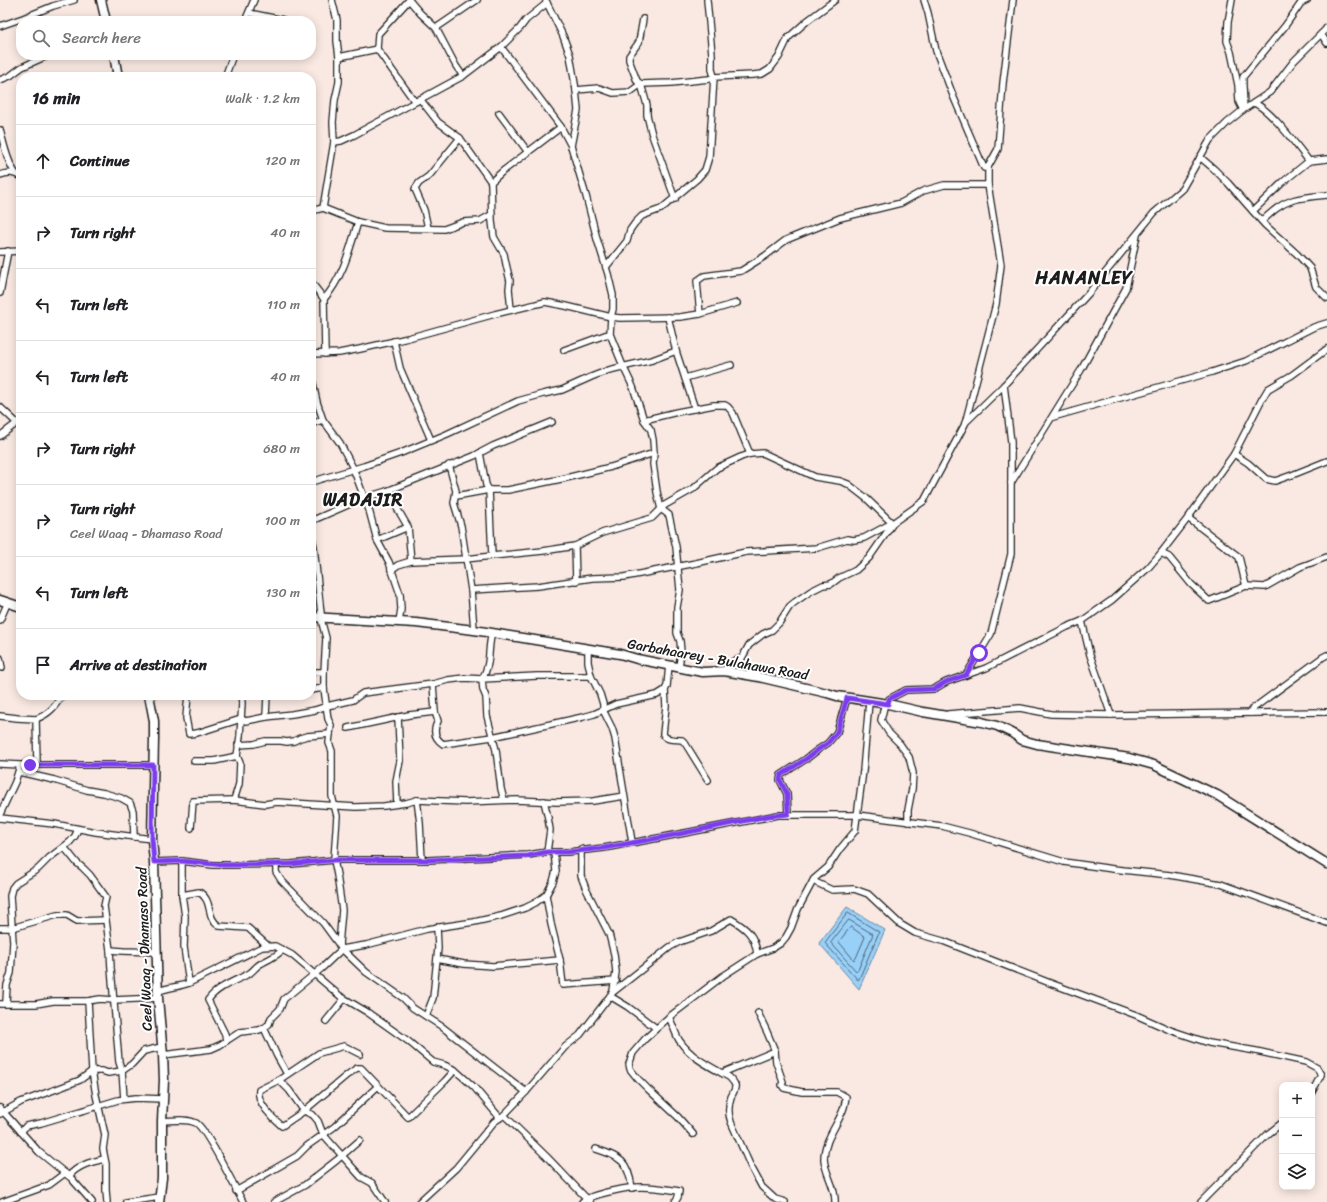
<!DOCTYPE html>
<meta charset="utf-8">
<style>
:root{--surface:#fff;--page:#f2f2f2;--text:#202124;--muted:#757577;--line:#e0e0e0}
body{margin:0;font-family:Sriracha,sans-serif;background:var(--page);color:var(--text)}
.controls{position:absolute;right:12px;bottom:12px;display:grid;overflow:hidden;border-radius:8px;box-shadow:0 2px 10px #0003}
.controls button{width:36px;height:36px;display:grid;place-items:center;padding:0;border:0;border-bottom:1px solid var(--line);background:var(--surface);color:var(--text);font:20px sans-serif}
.stop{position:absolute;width:12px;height:12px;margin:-9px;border:3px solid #7c3aed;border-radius:50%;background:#fff}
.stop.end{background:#7c3aed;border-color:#fff;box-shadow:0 1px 4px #0008}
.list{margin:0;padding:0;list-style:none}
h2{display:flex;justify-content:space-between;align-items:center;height:52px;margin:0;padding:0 16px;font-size:17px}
h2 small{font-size:13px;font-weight:400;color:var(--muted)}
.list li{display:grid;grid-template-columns:26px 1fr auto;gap:12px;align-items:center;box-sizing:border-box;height:72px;padding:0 16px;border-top:1px solid var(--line)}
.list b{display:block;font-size:15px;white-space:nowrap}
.list p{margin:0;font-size:13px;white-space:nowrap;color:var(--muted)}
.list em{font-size:13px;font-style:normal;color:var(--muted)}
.icon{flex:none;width:22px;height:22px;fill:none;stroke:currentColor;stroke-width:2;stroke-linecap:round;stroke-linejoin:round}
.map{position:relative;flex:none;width:1327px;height:1202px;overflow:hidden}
.search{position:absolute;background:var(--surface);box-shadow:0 2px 10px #0003;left:16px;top:16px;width:300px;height:44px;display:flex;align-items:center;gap:10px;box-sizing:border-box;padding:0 14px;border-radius:16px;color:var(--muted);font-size:15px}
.panel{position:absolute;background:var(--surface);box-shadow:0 2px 10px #0003;left:16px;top:72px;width:300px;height:628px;border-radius:16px}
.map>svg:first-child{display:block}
.water{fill:#99d0f8;stroke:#6788a0}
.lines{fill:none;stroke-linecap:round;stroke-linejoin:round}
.shore{stroke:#4e6474;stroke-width:1}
.minor-casing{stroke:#1c1c1c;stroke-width:8}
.secondary-casing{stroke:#1c1c1c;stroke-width:11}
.minor{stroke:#fff;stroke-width:5.5}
.secondary{stroke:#fff;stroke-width:8}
.route{stroke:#7c3aed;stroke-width:5}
.labels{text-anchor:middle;stroke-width:4;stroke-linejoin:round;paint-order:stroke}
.street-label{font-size:14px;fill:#1c1c1c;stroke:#fff}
.district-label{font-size:18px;font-weight:bold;letter-spacing:1px;fill:#1c1c1c;stroke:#fff}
</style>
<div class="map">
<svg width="1327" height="1202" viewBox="0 0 1327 1202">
<rect width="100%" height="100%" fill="#f9e9e2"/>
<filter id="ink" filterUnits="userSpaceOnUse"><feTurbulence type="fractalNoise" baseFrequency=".025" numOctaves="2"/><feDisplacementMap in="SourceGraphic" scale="8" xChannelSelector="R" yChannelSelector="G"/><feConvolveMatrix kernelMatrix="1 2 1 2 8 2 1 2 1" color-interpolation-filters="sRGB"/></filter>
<g filter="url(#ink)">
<polygon class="water" points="847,907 885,930 859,989 819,943"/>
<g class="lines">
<g class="shore">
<polygon points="848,913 879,932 859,979 858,980 825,943"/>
<polygon points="849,920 873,934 858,970 856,971 831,943"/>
<polygon points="851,927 865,937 856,958 854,960 839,942"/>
</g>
<g class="minor-casing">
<g id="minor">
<polyline points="409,0 420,13 436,28 456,66 463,76"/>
<polyline points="924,0 928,13 936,51 954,98 984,168 988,167"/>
<polyline points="1232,0 1228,22 1227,41 1231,52 1238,85 1239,102 1243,110 1270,92 1294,61 1325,30 1327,27"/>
<polyline points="546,1 563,36 570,55 576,90 578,110 571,146"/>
<polyline points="249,13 283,20"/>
<polyline points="643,19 639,42 629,56 629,60 637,81 641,84 647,105 647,115 652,135 675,199"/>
<polyline points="245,21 254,0"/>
<polyline points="0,26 23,18 53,6 74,0"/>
<polyline points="436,28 477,0"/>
<polyline points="1321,34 1327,43"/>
<polyline points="501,47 561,127 571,146 586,196 597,239 608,274 613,295 613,309 611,317 610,334 623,366 633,387 644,420 651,430 653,440 654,453 653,464 657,492 661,509 669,515 676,547 680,590 677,607 677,633 680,641 681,652 679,667"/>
<polyline points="377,49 415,102"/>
<polyline points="339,57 377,49 378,34 409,0"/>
<polyline points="225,77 233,55"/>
<polyline points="0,80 10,76 22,67 49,55"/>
<polyline points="576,90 599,88 613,93 630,92 641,84 671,83 709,79 714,77 712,69 712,54 707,0"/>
<polyline points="420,99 438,122 460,138 491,182"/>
<path d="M 1254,103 C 1271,110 1297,146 1309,161"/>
<polyline points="499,113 528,152"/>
<path d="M 0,130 C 4,144 7,162 16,174"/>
<polyline points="334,142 341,141 354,135 463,76 501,47 520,28 526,20 547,3"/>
<polyline points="1200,157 1214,169 1228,183 1265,225 1297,254 1310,268 1316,287 1327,298"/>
<path d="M 0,175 C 8,172 14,172 21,177"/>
<polyline points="323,208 358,222 385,228 444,229 463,222 480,221 491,215"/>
<polyline points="311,211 323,208 334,142 333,122 335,100 339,82 339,57 337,41 337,20 332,0"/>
<polyline points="1253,211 1283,182 1309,161 1327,159"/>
<path d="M 1262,221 C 1271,213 1280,204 1293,200 C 1303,197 1316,196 1327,195"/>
<polyline points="428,228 424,210 415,189 419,183 429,176 460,138"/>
<polyline points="0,252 21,251"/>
<polyline points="606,267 627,241 630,230 635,223 642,216 661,209 697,179 705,170 709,157 714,77 753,75 762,74 770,69 779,57 788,38 807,21 835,0"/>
<polyline points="311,282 324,299 325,354"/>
<polyline points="0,293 8,251"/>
<path d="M 324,299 C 343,278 350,248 358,222"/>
<polyline points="511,310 509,289 510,281 506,264 504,254 494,237 492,221 491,182 503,171 561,127"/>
<polyline points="700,314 697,281 704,276 741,271 765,256 786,240 840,218 901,203 923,191 944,185 988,185"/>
<polyline points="668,317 676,351 695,409"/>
<polyline points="394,341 400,368 431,440"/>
<polyline points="564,350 605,335 610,334"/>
<polyline points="311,354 339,353 360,349 408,338 495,314 545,302 566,306 611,317 620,318 680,317 700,314 737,303"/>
<polyline points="311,374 317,402 323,420 340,443 353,468 369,510 377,540 389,562 400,594 401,609 399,622"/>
<polyline points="685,378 731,365"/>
<polyline points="0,407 17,423"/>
<polyline points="1053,417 1212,372 1246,361 1314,327 1327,323"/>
<polyline points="644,420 677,412 714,405 725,405 728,407 733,413 750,454"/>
<path d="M 965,423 L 1004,385 L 1088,294 L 1154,213 L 1182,189 L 1210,140 L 1227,123 L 1243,110 C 1245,99 1242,88 1243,77 L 1285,26 L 1301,3 L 1307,0"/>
<polyline points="311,424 323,420"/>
<polyline points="0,436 17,423 21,423"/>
<polyline points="480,453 486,485 489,490 492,556"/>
<polyline points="1234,454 1248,463 1266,479 1275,481 1292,475 1327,461"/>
<polyline points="449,465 456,491 454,503 461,526 471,590 474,630"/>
<polyline points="311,482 364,466 401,453 447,434 518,401 543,394 562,390 591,377 609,370 652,360 676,351"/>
<polyline points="1011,483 1081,370 1126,288 1137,235"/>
<polyline points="387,491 408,527 411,561"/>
<polyline points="456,496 489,490 508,490 566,478 611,467 654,453"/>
<polyline points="1188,518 1239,557 1246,586"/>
<polyline points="311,521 364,498 387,491 474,456 493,446 552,422"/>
<polyline points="311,534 314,547 322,623 326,638 324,672 324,688 328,719 331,725 329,743 332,751 332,796 337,816 334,860 337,875 342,910 339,945"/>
<polyline points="377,540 408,527"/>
<polyline points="575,546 576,581"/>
<polyline points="1161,553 1169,557 1191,584 1209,601 1246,586 1265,587 1300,567 1327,557"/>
<polyline points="391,570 398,565 411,561 466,559 492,556 543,551 575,546 602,533 652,518 665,505 693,489 717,468 741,457 750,454 763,453 815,477 840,481 848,484 866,498 892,523"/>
<polyline points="471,590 538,586 592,578 624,577 696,563 746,552 817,548 847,539 854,540 864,538 892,523"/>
<polyline points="0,620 8,602"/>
<polyline points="1082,621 1090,655 1111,715"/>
<polyline points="588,649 588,662 591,676 600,694 603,704 603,710 612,728 615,738 632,842"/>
<polyline points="0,658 2,668"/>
<polyline points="724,671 732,662 742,658 749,645 763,634 772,630 779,623 790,606 795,602 811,591 823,585 831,584 839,578 856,570 869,558 894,522 924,501 965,424 996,304 1001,265 988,185 988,167 998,149 1003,83 1013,0"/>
<polyline points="311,672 324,672"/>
<polyline points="966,675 991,634 1011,554 1011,442 1004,385"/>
<path d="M 433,684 L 435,712 L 438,721 C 433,730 434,738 443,744 L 492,737 L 583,717 L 594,714 L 616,704 L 657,695 L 665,690 L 667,686 L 669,665"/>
<polyline points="311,690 324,688"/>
<path d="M 665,690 L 666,706 L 663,734 C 666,741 675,739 682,740 L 685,743 L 708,780"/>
<path d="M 188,695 L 186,718 L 189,734 L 197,733 L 241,719 L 246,721 L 266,717 L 292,714 L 315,710 L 327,706 L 353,700 L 363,693 L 433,684 L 448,680 L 464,678 L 482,679 C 492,662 487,649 492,633"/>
<polyline points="885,703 881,720 889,733 900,744 909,757 913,773 912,789 908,810 908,822"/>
<polyline points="888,704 889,699 906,690 934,689 946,682 986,668 1067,627 1082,621 1112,600 1148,568 1161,553 1188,518 1234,454 1262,399 1268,389 1292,375 1327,349"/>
<polyline points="1251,713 1251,710 1323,657 1327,655"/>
<polyline points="948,714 1020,708 1051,714 1111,715 1327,712"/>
<polyline points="0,716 17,718 36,719"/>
<polyline points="266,717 267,695"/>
<polyline points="348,728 409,715 435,712"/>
<polyline points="238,745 254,744 265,741 281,741 287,742 294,741 300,738 307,736 330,734"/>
<polyline points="194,761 214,761 237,756"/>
<polyline points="0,764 20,765 153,765"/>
<path d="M 37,764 L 36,719 C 49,714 55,707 62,695"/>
<polyline points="19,772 54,780 87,790 104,793 121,798 130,803 133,811 134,837"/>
<polyline points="234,800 239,784 240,763 237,756 240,736 242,703 241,695"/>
<polyline points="417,800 420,823 422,860"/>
<polyline points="504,800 501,789 496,750 487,716 486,697 483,690 482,679 537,676 591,676"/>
<polyline points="544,801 548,818 550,830 547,852"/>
<polyline points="397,804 396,781 400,761 398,717"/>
<polyline points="0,814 15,782 19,769"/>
<polyline points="788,814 787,794 780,780 781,775 806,759 819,749 828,743 837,732 847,698"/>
<polyline points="0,818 54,824 96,832 152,839"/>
<polyline points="191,828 193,801 234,800 265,804 277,802 355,807 384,806 406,803 417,800 465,802 517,800 557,802 593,801 624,796"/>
<polyline points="64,847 77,863 83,868 90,875 106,897 104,906 110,950 111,968 119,1062 122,1071 124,1099"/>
<polyline points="581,849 581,876 586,889 609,934 614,954 616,972 613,991"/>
<polyline points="182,861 182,895 185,916 184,947 189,983"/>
<polyline points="154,862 182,861 213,865 233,865 291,864 334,860 428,860 528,855 547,852 568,852 604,848 664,837 778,815 857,815 942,826 969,833 1064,862 1113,869 1170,875 1221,884 1327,923"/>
<polyline points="276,864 276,872 281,880 323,923 342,949 366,972 403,998 413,1008 441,1026 526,1092"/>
<polyline points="813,881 832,890 854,889 868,894 900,924 915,933 943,941 1050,983 1136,1015 1170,1030 1209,1043 1256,1051 1306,1062 1317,1068 1321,1075 1312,1092"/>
<path d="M 182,895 L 199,892 C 214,901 205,917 219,926 L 248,928 L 268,946"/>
<polyline points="546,895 551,924 560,960 563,985 616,981"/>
<polyline points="0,928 12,928 57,915 67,915 77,921 106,920"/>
<polyline points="110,950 123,951 157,952"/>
<polyline points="437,959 464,964 493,966 560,960"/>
<path d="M 159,991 C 169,987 179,987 189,983 L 262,947 L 275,946 L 292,955 L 340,996 L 367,1012 L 408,1041 L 433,1062 L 444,1065 L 455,1070 L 474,1087 L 500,1118"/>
<polyline points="610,996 628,1007 656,1028"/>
<polyline points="88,1001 92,1071 96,1095 105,1135 103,1149 106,1164 106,1190 107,1202"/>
<polyline points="6,1003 7,985 11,973 13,942 10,896 12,888 16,883 38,869 49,858 70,842 75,836 78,829"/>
<polyline points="0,1004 36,1004 53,1001 88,1001 100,999 114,1000 158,998"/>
<path d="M 758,1013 L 767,1032 L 775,1051 L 776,1062 L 783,1082 L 782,1085 L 784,1088 L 802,1092 L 837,1092 L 846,1097 C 845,1101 845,1106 843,1110 C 837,1126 824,1140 824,1159 C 825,1174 836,1187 835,1202"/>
<polyline points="426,1016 433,998 438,948 437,927"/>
<path d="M 669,1017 C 673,1025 675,1033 679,1040 C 691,1058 711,1067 729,1077 C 731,1079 734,1082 735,1085 C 736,1089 733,1093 731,1097 C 728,1106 728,1114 731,1122 L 750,1165 L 762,1187 L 775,1199 L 785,1202"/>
<polyline points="326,1021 344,999"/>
<polyline points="264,1028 277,1056 287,1074"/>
<path d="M 226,1041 L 225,1034 L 208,1000 C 218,986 236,981 250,973 C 254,970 257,965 262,963 C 271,958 275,957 283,950"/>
<path d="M 360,1054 L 344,1046 L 319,1053 L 279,1080 L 259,1090 C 256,1102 273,1119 282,1126 L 304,1111 L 347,1075 L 357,1068 L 361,1068 L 408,1117 L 445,1081 L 455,1070"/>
<polyline points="163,1055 211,1049 220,1045 240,1032 259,1030 264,1028 269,1024 271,1018 280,1009 284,999 322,968 342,949 366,945 427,929 474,922 501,916 525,908 535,903 546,895 553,882 556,871 554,852"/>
<polyline points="722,1073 775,1051"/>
<polyline points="279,1080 289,1090 304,1111 313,1115 318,1121 323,1134 329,1141 361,1177 372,1183 385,1202"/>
<polyline points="0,1108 39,1152 71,1178 92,1202"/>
<polyline points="0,1114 21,1102 62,1087 80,1080 92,1071 102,1071 108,1073 122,1071 132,1064 144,1051 162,1047"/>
<polyline points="504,1115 547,1157 590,1202"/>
<path d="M 162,1121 C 172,1121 186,1118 196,1123 C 206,1128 235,1188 243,1202"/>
<polyline points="21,1132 26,1126 41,1123 118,1100 136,1098 163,1099"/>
<polyline points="693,1134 678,1117 648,1089 638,1079 630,1069 629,1064 631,1059 633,1053 645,1039 669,1017 723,976 757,954 773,948 781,943 786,937 791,928 798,909 814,879 828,867 840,849 855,831 863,771 869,702"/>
<path d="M 596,1149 C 621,1157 628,1161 632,1188"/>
<path d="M 69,1176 C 78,1165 91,1162 104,1159"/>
<polyline points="236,1191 297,1156 307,1146 334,1127 378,1086"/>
<polyline points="2,1202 49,1185 65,1173"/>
<polyline points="126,1202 160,1197"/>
<polyline points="274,1202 305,1185 337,1160 360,1140"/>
<path d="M 419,1202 L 456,1168 L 494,1122 L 504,1115 L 526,1092 L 565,1047 L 580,1035 L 613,992 L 670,947 L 679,942 L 711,931 L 731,919 C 746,928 755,935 757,954"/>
<path d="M 582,1202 C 591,1194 628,1187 641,1187 C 653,1187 667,1189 679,1191 L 678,1197 L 675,1202"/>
<polyline points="1201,1202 1268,1134 1282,1123"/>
</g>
</g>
<g class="secondary-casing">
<g id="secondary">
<polyline points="101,0 106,21"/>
<polyline points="114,55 118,77"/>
<polyline points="0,600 21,607"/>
<polyline points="311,617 416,623 474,630 620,654 637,659 692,670 703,672 724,671 759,677 827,693 837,696 888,704 923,712 982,722 997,726 1012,733 1022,740 1037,744 1129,758 1154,765 1217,795 1327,864"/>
<polyline points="149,695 154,721 154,739 152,839 154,862 158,998 163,1055 164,1080 162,1121 162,1178 159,1202"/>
</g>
</g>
<use href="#minor" class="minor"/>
<use href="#secondary" class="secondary"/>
</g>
</g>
<g class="lines" filter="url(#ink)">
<polyline class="route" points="30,765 153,765 152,839 154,862 182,861 224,865 291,864 334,860 428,860 528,856 547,852 568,852 604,848 664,837 768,816 788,814 787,794 780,780 781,775 806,759 819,749 828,743 837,732 847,698 888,704 889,699 906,690 934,689 946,682 966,675 979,653"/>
</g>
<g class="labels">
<g class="street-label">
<text transform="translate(718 659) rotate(10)" y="5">Garbahaarey - Bulahawa Road</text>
<text transform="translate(144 949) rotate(-92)" y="5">Ceel Waaq - Dhamaso Road</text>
</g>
<g class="district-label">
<text x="1084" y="284">HANANLEY</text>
<text x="363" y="506">WADAJIR</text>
</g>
</g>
</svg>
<div class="controls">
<button>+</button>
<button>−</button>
<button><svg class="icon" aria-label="layers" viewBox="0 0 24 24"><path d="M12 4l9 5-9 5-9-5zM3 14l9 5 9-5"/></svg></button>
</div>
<div class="stop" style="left:979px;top:653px"></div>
<div class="stop end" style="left:30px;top:765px"></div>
<div class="search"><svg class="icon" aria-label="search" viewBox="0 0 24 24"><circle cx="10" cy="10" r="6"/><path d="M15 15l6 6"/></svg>Search here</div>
<section class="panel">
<h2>16 min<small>Walk · 1.2 km</small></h2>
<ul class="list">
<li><svg class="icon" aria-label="ahead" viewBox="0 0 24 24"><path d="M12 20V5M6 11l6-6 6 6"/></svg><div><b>Continue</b></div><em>120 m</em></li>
<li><svg class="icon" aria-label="right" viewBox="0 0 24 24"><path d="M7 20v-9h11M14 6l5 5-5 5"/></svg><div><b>Turn right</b></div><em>40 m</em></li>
<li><svg class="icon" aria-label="left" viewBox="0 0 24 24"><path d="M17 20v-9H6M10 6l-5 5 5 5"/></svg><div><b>Turn left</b></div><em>110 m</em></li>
<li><svg class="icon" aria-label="left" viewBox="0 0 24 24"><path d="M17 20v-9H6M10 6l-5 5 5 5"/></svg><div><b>Turn left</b></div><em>40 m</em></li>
<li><svg class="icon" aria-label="right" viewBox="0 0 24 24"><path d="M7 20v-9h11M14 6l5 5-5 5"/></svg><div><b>Turn right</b></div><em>680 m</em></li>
<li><svg class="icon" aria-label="right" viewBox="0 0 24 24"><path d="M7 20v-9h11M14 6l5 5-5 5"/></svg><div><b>Turn right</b><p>Ceel Waaq - Dhamaso Road</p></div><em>100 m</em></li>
<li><svg class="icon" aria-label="left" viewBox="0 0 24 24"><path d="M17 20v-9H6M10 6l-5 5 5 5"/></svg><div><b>Turn left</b></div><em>130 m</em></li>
<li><svg class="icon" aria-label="arrive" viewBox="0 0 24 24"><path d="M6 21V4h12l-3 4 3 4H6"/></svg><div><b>Arrive at destination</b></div></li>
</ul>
</section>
</div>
